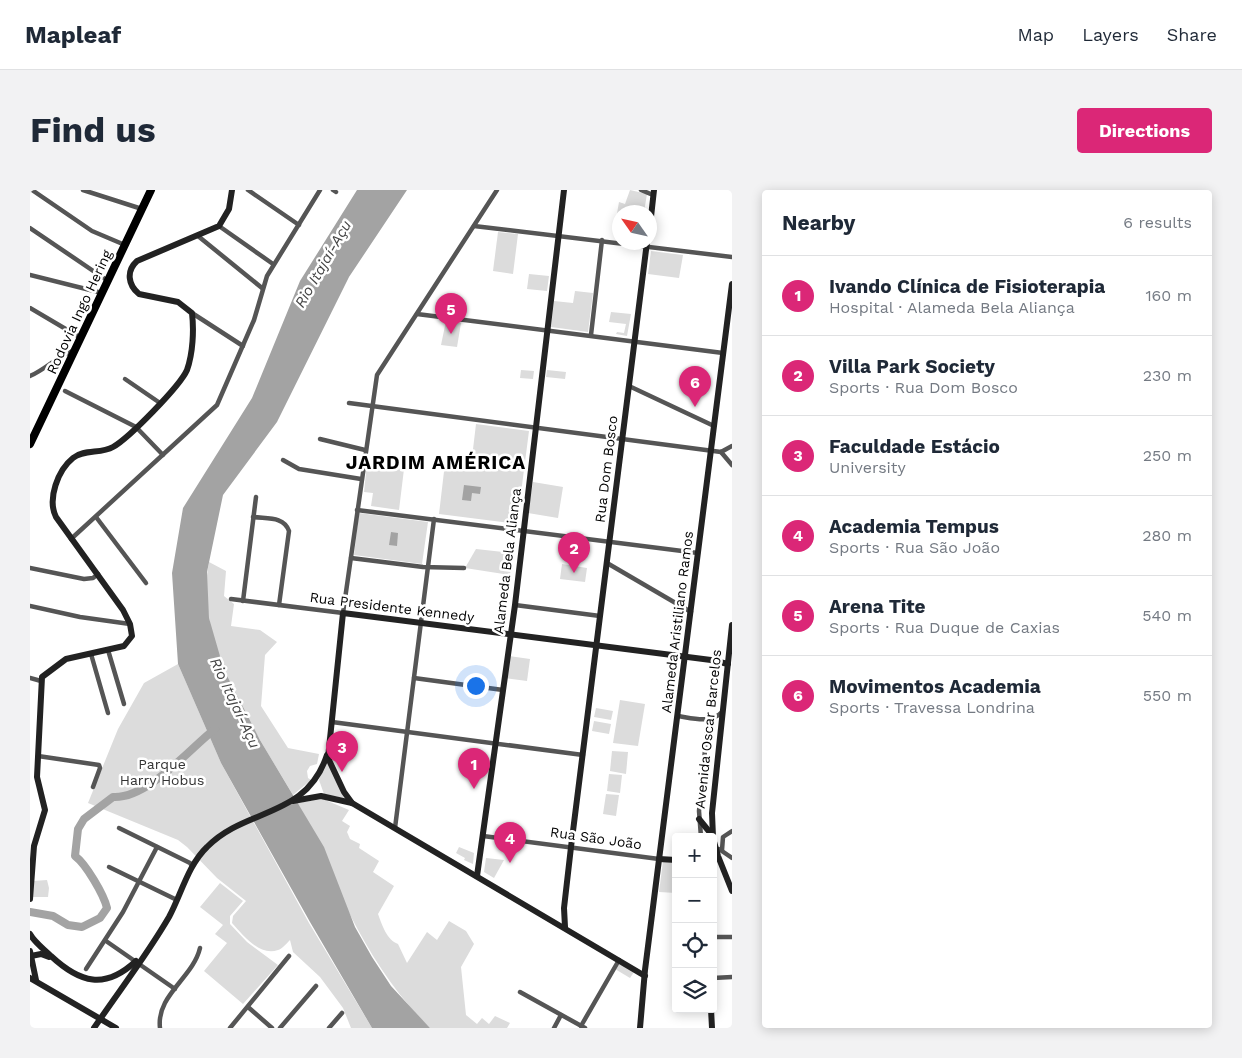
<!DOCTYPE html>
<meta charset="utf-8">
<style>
:root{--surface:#fff;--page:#f2f2f3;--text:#1f2937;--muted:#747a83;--line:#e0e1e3;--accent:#db2777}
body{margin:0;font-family:"Work Sans",sans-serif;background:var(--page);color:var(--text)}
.controls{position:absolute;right:15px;bottom:15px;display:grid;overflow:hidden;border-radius:5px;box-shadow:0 2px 12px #0003}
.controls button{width:45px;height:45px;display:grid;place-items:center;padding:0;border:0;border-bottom:1px solid var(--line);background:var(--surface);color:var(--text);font:25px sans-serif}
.compass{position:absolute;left:582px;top:15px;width:45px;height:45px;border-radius:50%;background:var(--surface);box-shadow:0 2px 12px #0003;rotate:304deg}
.you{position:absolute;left:445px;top:495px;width:18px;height:18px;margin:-12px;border:4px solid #fff;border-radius:50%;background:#1a73e8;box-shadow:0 0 0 8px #1a73e833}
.badge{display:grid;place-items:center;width:32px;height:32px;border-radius:50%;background:var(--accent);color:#fff;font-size:16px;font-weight:700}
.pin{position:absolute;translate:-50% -41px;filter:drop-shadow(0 1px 2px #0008)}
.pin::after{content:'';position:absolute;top:26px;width:18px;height:15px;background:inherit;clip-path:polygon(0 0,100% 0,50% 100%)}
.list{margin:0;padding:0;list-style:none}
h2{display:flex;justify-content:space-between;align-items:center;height:65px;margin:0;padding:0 20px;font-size:21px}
h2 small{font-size:16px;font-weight:400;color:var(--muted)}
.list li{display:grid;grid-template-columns:32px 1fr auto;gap:15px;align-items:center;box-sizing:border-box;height:80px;padding:0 20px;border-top:1px solid var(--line)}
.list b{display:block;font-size:19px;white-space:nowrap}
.list p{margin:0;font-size:16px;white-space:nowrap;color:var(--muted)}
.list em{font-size:16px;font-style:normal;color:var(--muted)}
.icon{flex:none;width:28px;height:28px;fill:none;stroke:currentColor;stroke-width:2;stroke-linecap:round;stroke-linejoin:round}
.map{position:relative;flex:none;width:702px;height:838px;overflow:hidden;border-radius:5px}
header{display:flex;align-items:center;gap:30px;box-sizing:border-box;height:70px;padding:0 25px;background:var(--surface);border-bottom:1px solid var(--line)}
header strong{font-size:24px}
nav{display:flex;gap:28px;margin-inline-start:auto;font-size:18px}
.intro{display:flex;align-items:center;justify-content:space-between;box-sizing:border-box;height:120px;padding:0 30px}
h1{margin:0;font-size:35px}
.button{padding:12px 22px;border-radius:5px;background:var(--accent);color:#fff;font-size:18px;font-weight:700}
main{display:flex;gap:30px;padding:0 30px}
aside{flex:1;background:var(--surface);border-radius:5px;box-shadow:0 2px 12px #0003}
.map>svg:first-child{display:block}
.green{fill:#dcdcdc}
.water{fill:#a3a3a3}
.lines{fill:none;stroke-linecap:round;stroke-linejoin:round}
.river{stroke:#a3a3a3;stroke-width:8}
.street{stroke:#555;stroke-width:4.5}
.secondary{stroke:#222;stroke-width:6}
.highway{stroke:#000;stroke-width:8}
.labels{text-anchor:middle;stroke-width:5;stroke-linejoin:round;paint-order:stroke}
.street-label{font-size:14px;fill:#000;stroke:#fff}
.park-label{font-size:14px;fill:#333;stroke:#fff}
.water-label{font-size:15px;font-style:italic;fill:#444;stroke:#fff}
.district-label{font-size:19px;font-weight:bold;letter-spacing:1px;fill:#000;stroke:#fff}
</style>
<header>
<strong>Mapleaf</strong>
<nav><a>Map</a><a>Layers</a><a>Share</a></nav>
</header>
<div class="intro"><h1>Find us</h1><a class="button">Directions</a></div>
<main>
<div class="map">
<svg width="702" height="838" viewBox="0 0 702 838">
<rect width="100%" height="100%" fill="#fff"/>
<g class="green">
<polygon points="600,0 617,4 614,22 590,22 589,30 586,29 589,12 595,14"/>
<polygon points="468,42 488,44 483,84 463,81"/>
<polygon points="621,61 653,65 649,88 618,84"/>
<polygon points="499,84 519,86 517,101 497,99"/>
<polygon points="545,101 563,103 558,142 521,137 524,111 543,113"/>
<polygon points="581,122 601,124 597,146 586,144 587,142 594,143 596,134 579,132"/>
<polygon points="416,131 431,133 427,157 411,155"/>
<polygon points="491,180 504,181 503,189 490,188"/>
<polygon points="517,180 536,182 535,189 516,187"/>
<polygon points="446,234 499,241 487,334 409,324 415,273 441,276"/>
<polygon points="337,273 374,279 369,320 341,316 343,303 334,302"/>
<polygon points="503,292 533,297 528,328 498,323"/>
<polygon points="329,323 398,332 392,374 324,365"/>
<polygon points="446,359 483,363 480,385 435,378"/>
<path d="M 179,372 L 196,381 L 194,406 L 204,414 L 201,436 L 230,440 L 247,452 L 235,465 L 231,516 L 258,558 L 289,564 L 287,574 L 280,576 L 277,581 L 278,588 L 281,590 L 263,605 C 224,539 163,452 179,372 Z"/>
<polygon points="532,374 557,378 555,392 530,389"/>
<polygon points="479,466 500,469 497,491 475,488"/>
<path d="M 148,474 L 191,573 L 279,733 L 342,838 L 321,838 L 313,818 L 290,787 L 263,762 L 260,750 C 257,753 252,759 248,760 C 230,767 213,745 202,733 L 203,726 L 216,711 L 187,688 L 157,657 L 148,650 L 58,613 L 88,539 L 114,493 Z"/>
<polygon points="590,510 615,514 608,556 583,553"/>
<polygon points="566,518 583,521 581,530 564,527"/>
<polygon points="564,531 581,534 579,544 562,541"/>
<polygon points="582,561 598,562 596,584 580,581"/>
<polygon points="297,567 314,608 294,604 289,590"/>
<polygon points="579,584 592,585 590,603 577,601"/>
<polygon points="576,604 589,605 586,626 573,624"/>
<path d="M 293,609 L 319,620 L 312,631 L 320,636 L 317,642 L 320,649 L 330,654 L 329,658 L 349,671 L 343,682 L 364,696 L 348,724 C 352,735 357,750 368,754 L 377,773 L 397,742 L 407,750 L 419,731 L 436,741 L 444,754 L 431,777 L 436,825 L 447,834 L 452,828 L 459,834 L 465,826 L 480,833 L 477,838 L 400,838 C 334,773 307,695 267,613 Z"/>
<polygon points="429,657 444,663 443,674 434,670 435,668 426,663"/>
<polygon points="456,668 474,670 464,688 454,682"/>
<polygon points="633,671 646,673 646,703 629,702"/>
<polygon points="17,690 19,698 18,707 3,707 3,691"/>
<polygon points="190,693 213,711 200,726 200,734 217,752 248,775 213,814 174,781 197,753 185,744 193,735 170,717"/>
<polygon points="588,773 604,782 600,788 585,779"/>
</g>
<g class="water">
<polygon points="327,0 377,0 319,87 247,232 193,305 177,382 179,428 194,480 230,550 294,657 325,737 342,767 361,796 400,838 342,838 280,732 191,573 148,474 142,383 153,318 222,208 270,91"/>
<polygon points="434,295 451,297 450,304 442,303 441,311 432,310"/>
<polygon points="361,342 368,343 367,356 359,355"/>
</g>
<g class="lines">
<path class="river" d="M 0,722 L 23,726 L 38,735 L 52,737 L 70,728 L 77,718 C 74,705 56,674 45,666 L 48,639 L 54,629 L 83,607 C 118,609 159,559 185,539"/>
<g class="street">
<polyline points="2,0 62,41 95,55"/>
<polyline points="53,0 112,19"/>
<polyline points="218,0 269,35"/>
<polyline points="303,0 306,2"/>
<polyline points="611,0 623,5"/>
<polyline points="189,36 243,74"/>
<polyline points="444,36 702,67"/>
<polyline points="0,38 78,91"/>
<polyline points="168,46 232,98"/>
<polyline points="0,85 72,103"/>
<polyline points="0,118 51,148"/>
<polyline points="162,123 213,156"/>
<polyline points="387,124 693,163"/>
<polyline points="561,145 572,50"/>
<path d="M 0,186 C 15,180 30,164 43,161"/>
<polyline points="95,189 130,213"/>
<polyline points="599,196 684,236"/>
<polyline points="35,201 106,237 133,265"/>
<polyline points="319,213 691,262"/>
<polyline points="290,249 335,260"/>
<polyline points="691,262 702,275"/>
<polyline points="691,262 702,256"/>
<polyline points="253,270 269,279 331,289"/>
<polyline points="327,320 668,363"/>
<polyline points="66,327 116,393"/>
<path d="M 223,327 C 237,329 254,326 259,341 L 249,415"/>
<polyline points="41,349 187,215 224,130 237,86 290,0"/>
<polyline points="321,368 393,377 434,378"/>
<polyline points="577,373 661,422"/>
<polyline points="0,378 54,389 63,388 68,384"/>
<polyline points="201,409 313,423 347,185 467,0"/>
<polyline points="213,411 226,307"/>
<polyline points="485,415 570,426"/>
<polyline points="0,416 50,427 100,434"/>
<polyline points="78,460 94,514"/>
<polyline points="61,464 78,523"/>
<polyline points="0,488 11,491"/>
<polyline points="384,488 473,500"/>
<path d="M 648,526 C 662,528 681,534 692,522"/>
<polyline points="302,532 553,565"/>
<polyline points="8,566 69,575 70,578 63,597"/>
<polyline points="89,638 160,673 162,676"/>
<polyline points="365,638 404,329"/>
<polyline points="453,646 629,669"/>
<polyline points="671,647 669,621 678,530"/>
<polyline points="689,659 702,668"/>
<polyline points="692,660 693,647 702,641"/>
<polyline points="79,677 147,710"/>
<polyline points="683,747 702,747"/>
<polyline points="76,751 145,799"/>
<polyline points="56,779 93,722 127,657"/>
<polyline points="683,788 702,787"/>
<polyline points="490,802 555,838"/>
<polyline points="218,817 242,838"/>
<polyline points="551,836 589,770"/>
<path d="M 130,838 C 126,805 163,788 170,758"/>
<polyline points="200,838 259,766"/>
<polyline points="250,838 286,796"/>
<polyline points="299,838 312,823"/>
<polyline points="524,838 531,825"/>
</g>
<g class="secondary">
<polyline points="620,36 624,0"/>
<polyline points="263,611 291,606 322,613 615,786"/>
<polyline points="322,613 314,602 298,568 313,423 681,470 698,474"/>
<polyline points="669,629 682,645"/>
<polyline points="683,647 682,623 702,435"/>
<polyline points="683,648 688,666 702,701"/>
<polyline points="629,669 646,670"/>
<polyline points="447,686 485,415 534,0"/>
<path d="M 0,709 L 4,656 L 15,620 L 7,587 L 12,487 L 36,469 L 94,456 L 102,446 L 100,434 L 93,420 L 26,327 C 17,309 28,280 43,268 C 54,259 71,264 83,257 C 99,248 150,196 157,180 C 163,163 164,140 162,123 L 148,112 L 109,104 C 98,95 96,81 107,71 L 189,36 L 199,19 L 202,0"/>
<polyline points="535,737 534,718 541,657 617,52"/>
<path d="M 0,744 C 5,753 14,759 21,766 C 50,793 75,800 106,771"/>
<polyline points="0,761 6,790"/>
<polyline points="1,766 11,764 19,767"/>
<polyline points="0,788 86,838"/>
<polyline points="681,819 682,838"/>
<path d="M 64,838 C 89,801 117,765 139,727 C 151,705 158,675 177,657 C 216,617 276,629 297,565"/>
<polyline points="610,838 615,780 702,94"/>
</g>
<polyline class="highway" points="0,254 121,0"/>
</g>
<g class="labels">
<g class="street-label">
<text transform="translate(49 122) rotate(-65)" y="5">Rodovia Ingo Hering</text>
<text transform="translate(576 279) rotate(-83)" y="5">Rua Dom Bosco</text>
<text transform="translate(477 371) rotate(-83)" y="5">Alameda Bela Aliança</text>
<text transform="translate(362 417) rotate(7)" y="5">Rua Presidente Kennedy</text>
<text transform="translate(647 432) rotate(-83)" y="5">Alameda Aristiliano Ramos</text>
<text transform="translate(678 539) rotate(-84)" y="5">Avenida Oscar Barcelos</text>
<text transform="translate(566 648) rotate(8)" y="5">Rua São João</text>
</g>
<g class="park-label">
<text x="132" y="579">Parque<tspan x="132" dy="16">Harry Hobus</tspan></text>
</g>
<g class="water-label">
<text transform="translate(293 74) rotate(-60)" y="5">Rio Itajaí-Açu</text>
<text transform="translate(205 513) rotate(65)" y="5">Rio Itajaí-Açu</text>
</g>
<g class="district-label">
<text x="406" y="279">JARDIM AMÉRICA</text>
</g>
</g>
</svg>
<div class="controls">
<button>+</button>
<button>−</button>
<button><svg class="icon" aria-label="locate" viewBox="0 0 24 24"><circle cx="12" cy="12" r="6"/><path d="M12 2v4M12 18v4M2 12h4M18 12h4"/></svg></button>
<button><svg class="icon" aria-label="layers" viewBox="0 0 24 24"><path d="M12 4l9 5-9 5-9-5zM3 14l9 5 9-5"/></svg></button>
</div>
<svg class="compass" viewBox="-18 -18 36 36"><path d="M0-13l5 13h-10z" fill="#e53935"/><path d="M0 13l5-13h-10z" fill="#747a83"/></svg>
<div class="you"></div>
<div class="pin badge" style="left:444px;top:599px">1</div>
<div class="pin badge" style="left:544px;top:383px">2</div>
<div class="pin badge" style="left:312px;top:582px">3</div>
<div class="pin badge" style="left:480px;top:673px">4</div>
<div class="pin badge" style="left:421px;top:144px">5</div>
<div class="pin badge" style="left:665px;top:217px">6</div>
</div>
<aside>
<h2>Nearby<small>6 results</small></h2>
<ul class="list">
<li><span class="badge">1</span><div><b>Ivando Clínica de Fisioterapia</b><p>Hospital · Alameda Bela Aliança</p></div><em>160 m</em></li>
<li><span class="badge">2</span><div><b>Villa Park Society</b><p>Sports · Rua Dom Bosco</p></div><em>230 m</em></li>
<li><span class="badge">3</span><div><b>Faculdade Estácio</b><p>University</p></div><em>250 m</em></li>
<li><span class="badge">4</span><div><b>Academia Tempus</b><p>Sports · Rua São João</p></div><em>280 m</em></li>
<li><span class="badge">5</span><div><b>Arena Tite</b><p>Sports · Rua Duque de Caxias</p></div><em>540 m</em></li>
<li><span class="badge">6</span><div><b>Movimentos Academia</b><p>Sports · Travessa Londrina</p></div><em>550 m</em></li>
</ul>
</aside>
</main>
